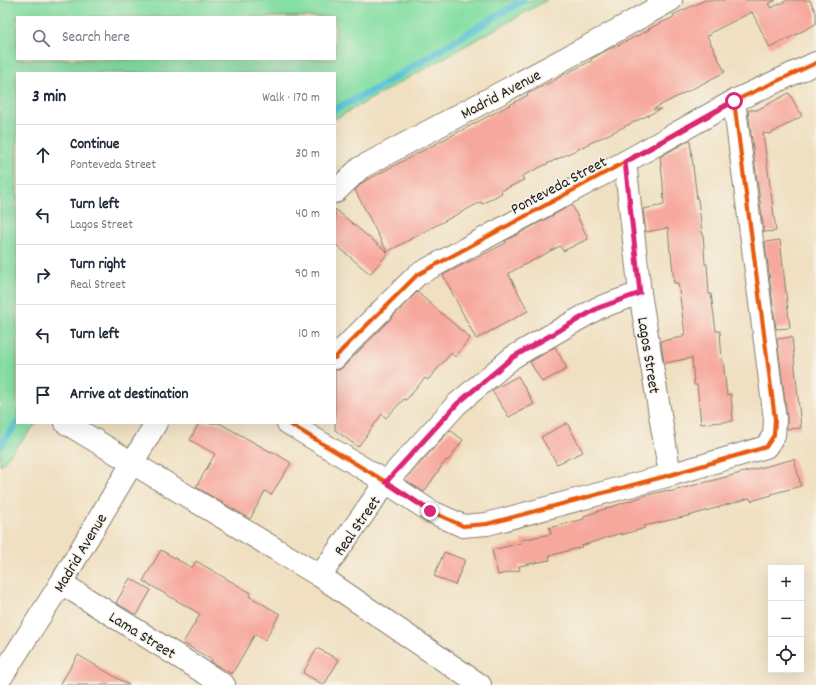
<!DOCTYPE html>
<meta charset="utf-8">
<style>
:root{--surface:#fff;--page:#f6f6f7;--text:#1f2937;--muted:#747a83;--line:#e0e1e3}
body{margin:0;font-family:Dekko,sans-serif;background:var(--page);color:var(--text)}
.controls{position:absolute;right:12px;bottom:12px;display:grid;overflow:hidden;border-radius:0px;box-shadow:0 4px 16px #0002}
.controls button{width:36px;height:36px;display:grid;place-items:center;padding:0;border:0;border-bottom:1px solid var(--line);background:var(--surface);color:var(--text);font:20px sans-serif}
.stop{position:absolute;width:12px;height:12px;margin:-9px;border:3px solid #db2777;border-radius:50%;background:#fff}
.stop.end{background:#db2777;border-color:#fff;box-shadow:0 1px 4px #0008}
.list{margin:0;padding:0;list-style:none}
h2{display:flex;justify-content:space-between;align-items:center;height:52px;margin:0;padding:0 16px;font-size:17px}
h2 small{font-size:13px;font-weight:400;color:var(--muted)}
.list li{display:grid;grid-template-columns:26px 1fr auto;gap:12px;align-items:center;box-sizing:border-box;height:60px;padding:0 16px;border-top:1px solid var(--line)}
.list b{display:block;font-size:15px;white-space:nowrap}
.list p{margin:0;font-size:13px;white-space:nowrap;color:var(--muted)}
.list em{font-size:13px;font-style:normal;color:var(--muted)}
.icon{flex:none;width:22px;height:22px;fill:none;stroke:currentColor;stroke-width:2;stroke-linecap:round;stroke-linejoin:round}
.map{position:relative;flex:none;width:816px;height:685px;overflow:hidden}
.search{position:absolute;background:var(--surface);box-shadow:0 4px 16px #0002;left:16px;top:16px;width:320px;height:44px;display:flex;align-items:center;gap:10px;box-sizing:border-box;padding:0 14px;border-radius:0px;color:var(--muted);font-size:15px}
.panel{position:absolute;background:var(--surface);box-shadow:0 4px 16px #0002;left:16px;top:72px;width:320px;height:352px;border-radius:0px}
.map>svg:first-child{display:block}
.green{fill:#86dfa4;stroke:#517e60;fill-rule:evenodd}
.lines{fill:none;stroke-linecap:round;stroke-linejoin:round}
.stream{stroke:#5ac2d6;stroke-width:7}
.building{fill:#f7a89d}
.minor-casing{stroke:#867e6e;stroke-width:24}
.minor{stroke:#fff;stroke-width:22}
.cycleway-casing{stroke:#f7f3e8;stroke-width:6}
.cycleway{stroke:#e8590c;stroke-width:4}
.route{stroke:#db2777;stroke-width:5}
.labels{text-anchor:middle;stroke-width:3;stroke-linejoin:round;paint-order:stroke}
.street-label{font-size:16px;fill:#1c1c1c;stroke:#f7f3e8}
</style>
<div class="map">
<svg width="816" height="685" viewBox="0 0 816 685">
<rect width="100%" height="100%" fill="#f7f3e8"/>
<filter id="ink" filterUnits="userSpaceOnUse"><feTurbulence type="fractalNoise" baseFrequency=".025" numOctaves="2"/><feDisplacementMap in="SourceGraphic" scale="8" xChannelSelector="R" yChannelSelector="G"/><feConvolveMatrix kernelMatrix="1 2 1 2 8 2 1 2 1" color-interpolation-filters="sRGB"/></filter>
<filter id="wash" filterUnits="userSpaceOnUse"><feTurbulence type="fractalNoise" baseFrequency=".012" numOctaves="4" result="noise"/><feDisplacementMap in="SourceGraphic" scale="16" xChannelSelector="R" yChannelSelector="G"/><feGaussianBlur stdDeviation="0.9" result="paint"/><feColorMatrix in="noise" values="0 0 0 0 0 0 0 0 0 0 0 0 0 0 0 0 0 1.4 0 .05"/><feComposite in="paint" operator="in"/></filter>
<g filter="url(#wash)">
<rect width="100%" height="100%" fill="#f0e0c1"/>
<path class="green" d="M 0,0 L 547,0 L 335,119 L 335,73 L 17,73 L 17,423 L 37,423 L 0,466 ZM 17,17 L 335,17 L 335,59 L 17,59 Z"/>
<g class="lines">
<g class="stream">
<polyline points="335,109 376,89 523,0"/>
<polyline points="0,446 17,423"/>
</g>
</g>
<g id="blocks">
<g class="building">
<polygon points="705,0 776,0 768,4 771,8 788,0 810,0 816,13 816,24 770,48 752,12 710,33 711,35 707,36 725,72 653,109 661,109 522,176 524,180 501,191 502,193 482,204 481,202 410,239 411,239 387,252 355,190 363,182 502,109 528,95 527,94 557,79 557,78 591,61 591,59 611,48 612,48 649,30 648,29 674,17 673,15"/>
<polygon points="789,93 802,116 770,134 763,133 776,231 764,232 748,110 757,110"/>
<polygon points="688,141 690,141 697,199 698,199 702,233 703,233 705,264 707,264 709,294 711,294 716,331 720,331 722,361 723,361 727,395 731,394 733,421 701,424 697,385 694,385 692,358 664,363 661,341 683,337 683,334 685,334 678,283 674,283 671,252 670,252 668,228 646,232 643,209 664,205 663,184 660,157"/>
<polygon points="572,205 588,239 563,251 560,246 509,273 510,275 509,275 528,311 476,339 443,275 506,243 505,241"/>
<polygon points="335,209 388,253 370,274 335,244"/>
<polygon points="780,240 790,328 776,329 765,242"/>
<polygon points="417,292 470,338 455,357 451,353 428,380 425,378 406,400 404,399 386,418 382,414 358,447 335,430 335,370 339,370 344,366"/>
<polygon points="792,337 801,428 787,429 787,417 777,339"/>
<polygon points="555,347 567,369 542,382 530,362"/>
<polygon points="518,376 534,404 509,417 492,391 496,388"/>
<polygon points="199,423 219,423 271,452 272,451 291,463 271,495 265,491 250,519 196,487 215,454 190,440"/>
<polygon points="567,423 583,452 557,464 541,437"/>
<polygon points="450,430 463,440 448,461 446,460 424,492 405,480"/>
<polygon points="794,459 801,486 771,494 772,495 751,501 750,498 692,515 644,526 645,528 621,535 621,533 581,546 582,547 549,556 550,560 519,566 520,570 498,575 492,550 521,543 521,540 551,534 549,528 584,519 584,516 647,495 669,490 669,492"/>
<polygon points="161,550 192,568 196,561 251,593 249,596 280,614 265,640 255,634 232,674 211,662 212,660 183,643 200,614 143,581"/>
<polygon points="444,552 465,560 455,585 434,576"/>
<polygon points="130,578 151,590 137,615 116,603"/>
<polygon points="317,648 339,660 324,685 303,673"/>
<polygon points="78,655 129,685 60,685"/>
</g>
</g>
</g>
<g filter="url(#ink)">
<use href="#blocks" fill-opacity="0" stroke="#867e6e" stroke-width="1"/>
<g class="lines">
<g class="minor-casing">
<g id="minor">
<polyline points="625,162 640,293 670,475"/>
<polyline points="335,192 360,168 596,42 671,0"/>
<polyline points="335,358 342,350 417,275 625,162 734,101 816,63"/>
<polyline points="66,423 320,576 480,685"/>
<polyline points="288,423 386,482 430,511 463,526 487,524 670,475 766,447 774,435 775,419 734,101"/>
<polyline points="320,576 386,482 457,404 513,357 598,308 640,293"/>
<polyline points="61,583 224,685"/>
<polyline points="0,679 61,583 156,423"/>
</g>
</g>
<use href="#minor" class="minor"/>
<g class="cycleway-casing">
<g id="cycleway">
<polyline points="335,358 342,350 417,275 625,162 734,101 816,63"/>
<polyline points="288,423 386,482 430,511 463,526 487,524 670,475 766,447 774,435 775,419 734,101"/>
</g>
</g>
<use href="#cycleway" class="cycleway"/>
</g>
</g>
<g class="lines" filter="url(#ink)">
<polyline class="route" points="430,511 386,482 457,404 513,357 598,308 640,293 625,162 734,101"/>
</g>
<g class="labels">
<g class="street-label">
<text transform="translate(500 93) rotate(-28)" y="6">Madrid Avenue</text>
<text transform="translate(558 184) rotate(-28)" y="6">Ponteveda Street</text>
<text transform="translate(650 355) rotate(81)" y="6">Lagos Street</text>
<text transform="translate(356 525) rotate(-55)" y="6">Real Street</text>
<text transform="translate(79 552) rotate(-59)" y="6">Madrid Avenue</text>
<text transform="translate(143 634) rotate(32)" y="6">Lama Street</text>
</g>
</g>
</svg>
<div class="controls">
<button>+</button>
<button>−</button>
<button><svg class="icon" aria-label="locate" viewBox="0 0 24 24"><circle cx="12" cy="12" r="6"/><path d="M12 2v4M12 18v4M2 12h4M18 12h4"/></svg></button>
</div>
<div class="stop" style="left:734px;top:101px"></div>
<div class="stop end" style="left:430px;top:511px"></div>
<div class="search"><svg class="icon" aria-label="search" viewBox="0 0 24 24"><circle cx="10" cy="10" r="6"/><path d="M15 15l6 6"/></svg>Search here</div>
<section class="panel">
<h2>3 min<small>Walk · 170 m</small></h2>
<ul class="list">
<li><svg class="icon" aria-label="ahead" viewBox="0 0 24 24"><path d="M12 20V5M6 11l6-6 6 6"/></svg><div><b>Continue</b><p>Ponteveda Street</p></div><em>30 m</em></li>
<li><svg class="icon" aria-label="left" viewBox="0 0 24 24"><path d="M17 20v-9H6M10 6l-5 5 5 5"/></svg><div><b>Turn left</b><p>Lagos Street</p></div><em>40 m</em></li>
<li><svg class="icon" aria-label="right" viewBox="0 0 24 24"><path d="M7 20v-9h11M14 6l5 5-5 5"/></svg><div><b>Turn right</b><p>Real Street</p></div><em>90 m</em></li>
<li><svg class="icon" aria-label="left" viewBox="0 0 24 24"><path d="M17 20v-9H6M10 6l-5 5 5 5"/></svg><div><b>Turn left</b></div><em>10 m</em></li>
<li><svg class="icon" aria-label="arrive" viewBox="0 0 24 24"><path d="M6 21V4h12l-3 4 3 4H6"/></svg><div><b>Arrive at destination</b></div></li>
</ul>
</section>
</div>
